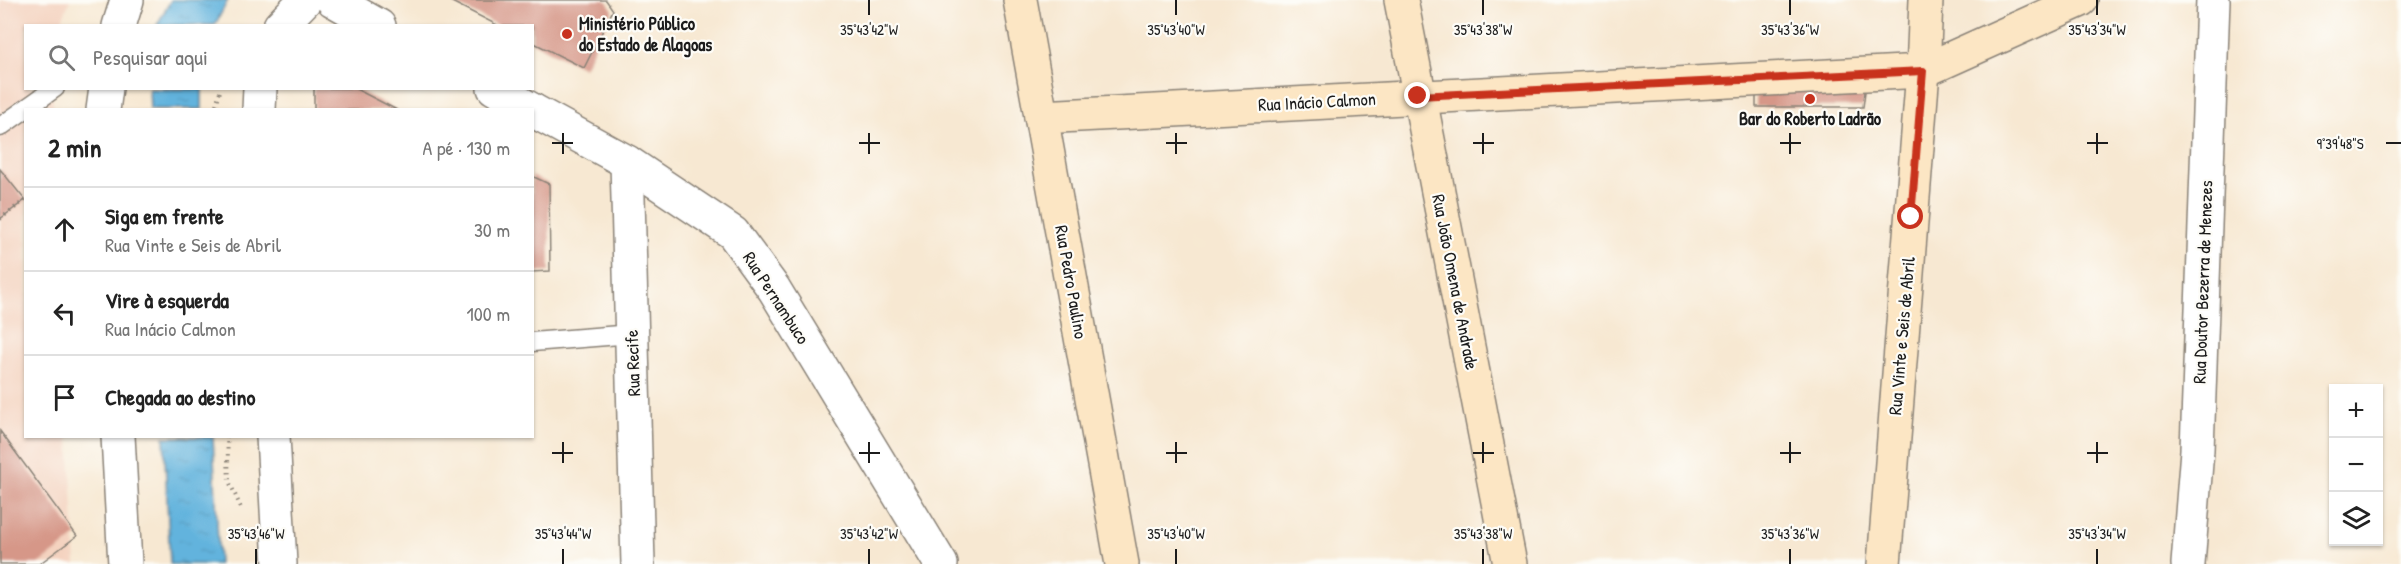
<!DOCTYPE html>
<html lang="pt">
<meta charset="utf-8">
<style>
:root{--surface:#fff;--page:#f2f2f2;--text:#222;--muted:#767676;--line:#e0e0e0}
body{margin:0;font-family:"Patrick Hand",sans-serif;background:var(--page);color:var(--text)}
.controls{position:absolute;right:18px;bottom:18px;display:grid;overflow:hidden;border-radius:0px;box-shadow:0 2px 4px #0004}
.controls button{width:54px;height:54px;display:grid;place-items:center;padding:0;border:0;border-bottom:2px solid var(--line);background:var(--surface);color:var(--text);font:30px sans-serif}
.stop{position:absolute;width:18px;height:18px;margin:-14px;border:4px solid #c8321e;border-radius:50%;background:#fff}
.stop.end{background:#c8321e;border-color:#fff;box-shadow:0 2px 6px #0008}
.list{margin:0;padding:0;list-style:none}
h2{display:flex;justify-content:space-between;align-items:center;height:78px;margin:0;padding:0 24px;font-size:26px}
h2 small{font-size:20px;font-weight:400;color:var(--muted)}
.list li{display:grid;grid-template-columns:39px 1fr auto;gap:18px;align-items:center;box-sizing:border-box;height:84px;padding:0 24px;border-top:2px solid var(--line)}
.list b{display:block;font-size:22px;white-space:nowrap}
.list p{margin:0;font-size:20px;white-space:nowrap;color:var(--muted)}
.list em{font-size:20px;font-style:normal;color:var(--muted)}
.icon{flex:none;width:33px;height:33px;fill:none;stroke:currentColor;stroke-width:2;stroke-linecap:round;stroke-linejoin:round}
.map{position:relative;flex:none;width:2401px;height:564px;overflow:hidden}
.search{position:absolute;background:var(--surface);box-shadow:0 2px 4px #0004;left:24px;top:24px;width:510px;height:66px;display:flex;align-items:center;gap:15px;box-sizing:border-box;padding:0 21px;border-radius:0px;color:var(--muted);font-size:22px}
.panel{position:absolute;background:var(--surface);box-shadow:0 2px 4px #0004;left:24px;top:108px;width:510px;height:330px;border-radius:0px}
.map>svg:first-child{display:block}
.built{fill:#f4d3c0}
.water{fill:url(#water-ripples);stroke:#3f687c;stroke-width:1.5}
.building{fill:#d69788}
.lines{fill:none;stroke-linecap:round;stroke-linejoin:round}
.lane-casing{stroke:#8a8277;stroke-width:21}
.street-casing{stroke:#8a8277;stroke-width:36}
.secondary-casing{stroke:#8a8277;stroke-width:36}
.path{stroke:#8a8277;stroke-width:4;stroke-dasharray:1.5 4.5;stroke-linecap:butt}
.lane{stroke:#fff;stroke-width:18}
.street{stroke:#fff;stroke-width:33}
.secondary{stroke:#fce6c4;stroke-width:33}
.route{stroke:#c8321e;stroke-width:8}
.ticks{fill:none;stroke:#1c1c1c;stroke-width:2}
.poi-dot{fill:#c8321e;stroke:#fdfcf7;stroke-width:2}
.labels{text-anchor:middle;stroke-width:4.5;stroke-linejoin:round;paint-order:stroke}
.poi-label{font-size:18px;font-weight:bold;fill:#1c1c1c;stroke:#fdfcf7;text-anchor:start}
.street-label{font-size:18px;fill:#1c1c1c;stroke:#fdfcf7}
.ticks-label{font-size:15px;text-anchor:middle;fill:#1c1c1c;stroke:#fdfcf7;stroke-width:4.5;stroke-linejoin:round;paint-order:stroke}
</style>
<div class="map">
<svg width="2401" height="564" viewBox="0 0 2401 564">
<defs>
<pattern id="water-ripples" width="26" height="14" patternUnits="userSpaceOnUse" patternTransform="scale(1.5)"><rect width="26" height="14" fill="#62b3dd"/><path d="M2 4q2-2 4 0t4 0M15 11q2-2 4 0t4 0" fill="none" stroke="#5499bd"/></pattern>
</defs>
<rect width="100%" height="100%" fill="#fdfcf7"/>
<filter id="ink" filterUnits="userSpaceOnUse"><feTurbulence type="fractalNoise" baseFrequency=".0167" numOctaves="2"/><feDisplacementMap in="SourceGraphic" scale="12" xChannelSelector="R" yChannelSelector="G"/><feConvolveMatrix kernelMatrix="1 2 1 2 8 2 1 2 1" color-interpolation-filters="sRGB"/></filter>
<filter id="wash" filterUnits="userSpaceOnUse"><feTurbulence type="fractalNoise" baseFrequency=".008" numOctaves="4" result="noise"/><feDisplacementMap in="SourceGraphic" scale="24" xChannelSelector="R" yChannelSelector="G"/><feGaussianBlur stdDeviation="1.35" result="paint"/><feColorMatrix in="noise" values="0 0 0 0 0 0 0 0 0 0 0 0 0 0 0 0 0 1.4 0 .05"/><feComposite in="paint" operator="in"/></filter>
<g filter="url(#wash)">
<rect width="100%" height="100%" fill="#f7e8d2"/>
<polygon class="built" points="0,0 70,0 60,25 26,26 26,88 52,89 53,109 26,110 26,436 69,437 76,564 0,564"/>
<g class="water">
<polygon points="171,0 228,0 215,25 157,25"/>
<polygon points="149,89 202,89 202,109 150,109"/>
<polygon points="164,437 213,437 219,564 170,564"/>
</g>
<g id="blocks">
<g class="building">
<polygon points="448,0 606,0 613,10 584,68 532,42 532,26 499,26"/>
<polygon points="1866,84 1863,107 1756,107 1756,91"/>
<polygon points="314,88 354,88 397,110 314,110"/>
<polygon points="0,169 25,200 0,219"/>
<polygon points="532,176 549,184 550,271 532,272"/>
<polygon points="0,431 77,536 39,564 0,564"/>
</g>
</g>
</g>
<g filter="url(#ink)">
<use href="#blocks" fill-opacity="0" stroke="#8a8277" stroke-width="1.5"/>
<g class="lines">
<g class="lane-casing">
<g id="lane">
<polyline points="0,127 55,88"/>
<polyline points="532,342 632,334"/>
</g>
</g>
<g class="street-casing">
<g id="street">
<polyline points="333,0 379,26"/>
<polyline points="119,26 127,0"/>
<polyline points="280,26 305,0"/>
<polyline points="494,88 532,110"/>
<polyline points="103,110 106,88"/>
<polyline points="259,110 260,88"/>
<polyline points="532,110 627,162 733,233 774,289 941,564"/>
<polyline points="627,162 638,564"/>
<polyline points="118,436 125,564"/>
<polyline points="273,436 280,564"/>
<polyline points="2188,564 2197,450 2213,0"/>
</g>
</g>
<g class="secondary-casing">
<g id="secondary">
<polyline points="1020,0 1122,564"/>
<polyline points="1401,0 1510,564"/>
<polyline points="1041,117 1923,71 2081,0"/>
<polyline points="1884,564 1923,71 1926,0"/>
</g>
</g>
<g class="path">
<polyline points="219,110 216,105 221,88"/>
<polyline points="0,219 25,200"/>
<polyline points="227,436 229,481 241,508"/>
</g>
<use href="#lane" class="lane"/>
<use href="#street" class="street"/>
<use href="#secondary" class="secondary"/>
</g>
</g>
<g class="lines" filter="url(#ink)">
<polyline class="route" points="1418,96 1923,71 1911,217"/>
</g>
<path class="ticks" d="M 869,0 L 869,15M 1176,0 L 1176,15M 1483,0 L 1483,15M 1790,0 L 1790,15M 2097,0 L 2097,15M 563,133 L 563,154M 869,133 L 869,154M 1176,133 L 1176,154M 1483,133 L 1483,154M 1790,133 L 1790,154M 2097,133 L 2097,154M 552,143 L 573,143M 859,143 L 880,143M 1166,143 L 1187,143M 1473,143 L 1494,143M 1780,143 L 1801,143M 2087,143 L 2108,143M 2386,143 L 2401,143M 563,442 L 563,463M 869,442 L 869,463M 1176,442 L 1176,463M 1483,442 L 1483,463M 1790,442 L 1790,463M 2097,442 L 2097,463M 552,453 L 573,453M 859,453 L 880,453M 1166,453 L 1187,453M 1473,453 L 1494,453M 1780,453 L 1801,453M 2087,453 L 2108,453M 256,549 L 256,564M 563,549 L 563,564M 869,549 L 869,564M 1176,549 L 1176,564M 1483,549 L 1483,564M 1790,549 L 1790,564M 2097,549 L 2097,564"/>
<g class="poi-dot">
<circle cx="567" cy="34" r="6"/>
<circle cx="1810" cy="99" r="6"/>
</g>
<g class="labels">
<g class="poi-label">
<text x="579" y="30">Ministério Público<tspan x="579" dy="21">do Estado de Alagoas</tspan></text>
<text x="1810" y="125" text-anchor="middle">Bar do Roberto Ladrão</text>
</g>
<g class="street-label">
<text transform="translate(1317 102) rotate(-3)" y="6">Rua Inácio Calmon</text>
<text transform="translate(1071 282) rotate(80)" y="6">Rua Pedro Paulino</text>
<text transform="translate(1455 282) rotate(79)" y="6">Rua João Omena de Andrade</text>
<text transform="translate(2203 282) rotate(-88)" y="6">Rua Doutor Bezerra de Menezes</text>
<text transform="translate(776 298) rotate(57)" y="6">Rua Pernambuco</text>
<text transform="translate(1902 336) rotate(-85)" y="6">Rua Vinte e Seis de Abril</text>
<text transform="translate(633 363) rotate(-92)" y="6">Rua Recife</text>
</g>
</g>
<g class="ticks-label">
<text x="869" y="35">35°43'42"W</text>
<text x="1176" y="35">35°43'40"W</text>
<text x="1483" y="35">35°43'38"W</text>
<text x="1790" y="35">35°43'36"W</text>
<text x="2097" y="35">35°43'34"W</text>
<text x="2340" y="149">9°39'48"S</text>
<text x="256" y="539">35°43'46"W</text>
<text x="563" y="539">35°43'44"W</text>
<text x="869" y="539">35°43'42"W</text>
<text x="1176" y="539">35°43'40"W</text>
<text x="1483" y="539">35°43'38"W</text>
<text x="1790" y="539">35°43'36"W</text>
<text x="2097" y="539">35°43'34"W</text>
</g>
</svg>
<div class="controls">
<button>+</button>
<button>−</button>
<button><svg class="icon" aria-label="layers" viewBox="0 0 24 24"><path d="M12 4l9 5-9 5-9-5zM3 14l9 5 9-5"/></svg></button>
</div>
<div class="stop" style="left:1911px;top:217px"></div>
<div class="stop end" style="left:1418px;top:96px"></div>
<div class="search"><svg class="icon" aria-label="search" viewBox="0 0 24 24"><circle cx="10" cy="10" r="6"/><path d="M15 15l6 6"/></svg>Pesquisar aqui</div>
<section class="panel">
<h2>2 min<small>A pé · 130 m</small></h2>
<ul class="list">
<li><svg class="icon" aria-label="ahead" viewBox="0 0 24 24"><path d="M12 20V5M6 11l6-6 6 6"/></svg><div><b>Siga em frente</b><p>Rua Vinte e Seis de Abril</p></div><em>30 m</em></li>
<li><svg class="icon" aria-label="left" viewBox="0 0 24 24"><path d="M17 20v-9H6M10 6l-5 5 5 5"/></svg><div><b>Vire à esquerda</b><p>Rua Inácio Calmon</p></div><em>100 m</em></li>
<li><svg class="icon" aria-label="arrive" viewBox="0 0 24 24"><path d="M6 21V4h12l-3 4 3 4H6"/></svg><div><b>Chegada ao destino</b></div></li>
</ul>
</section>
</div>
